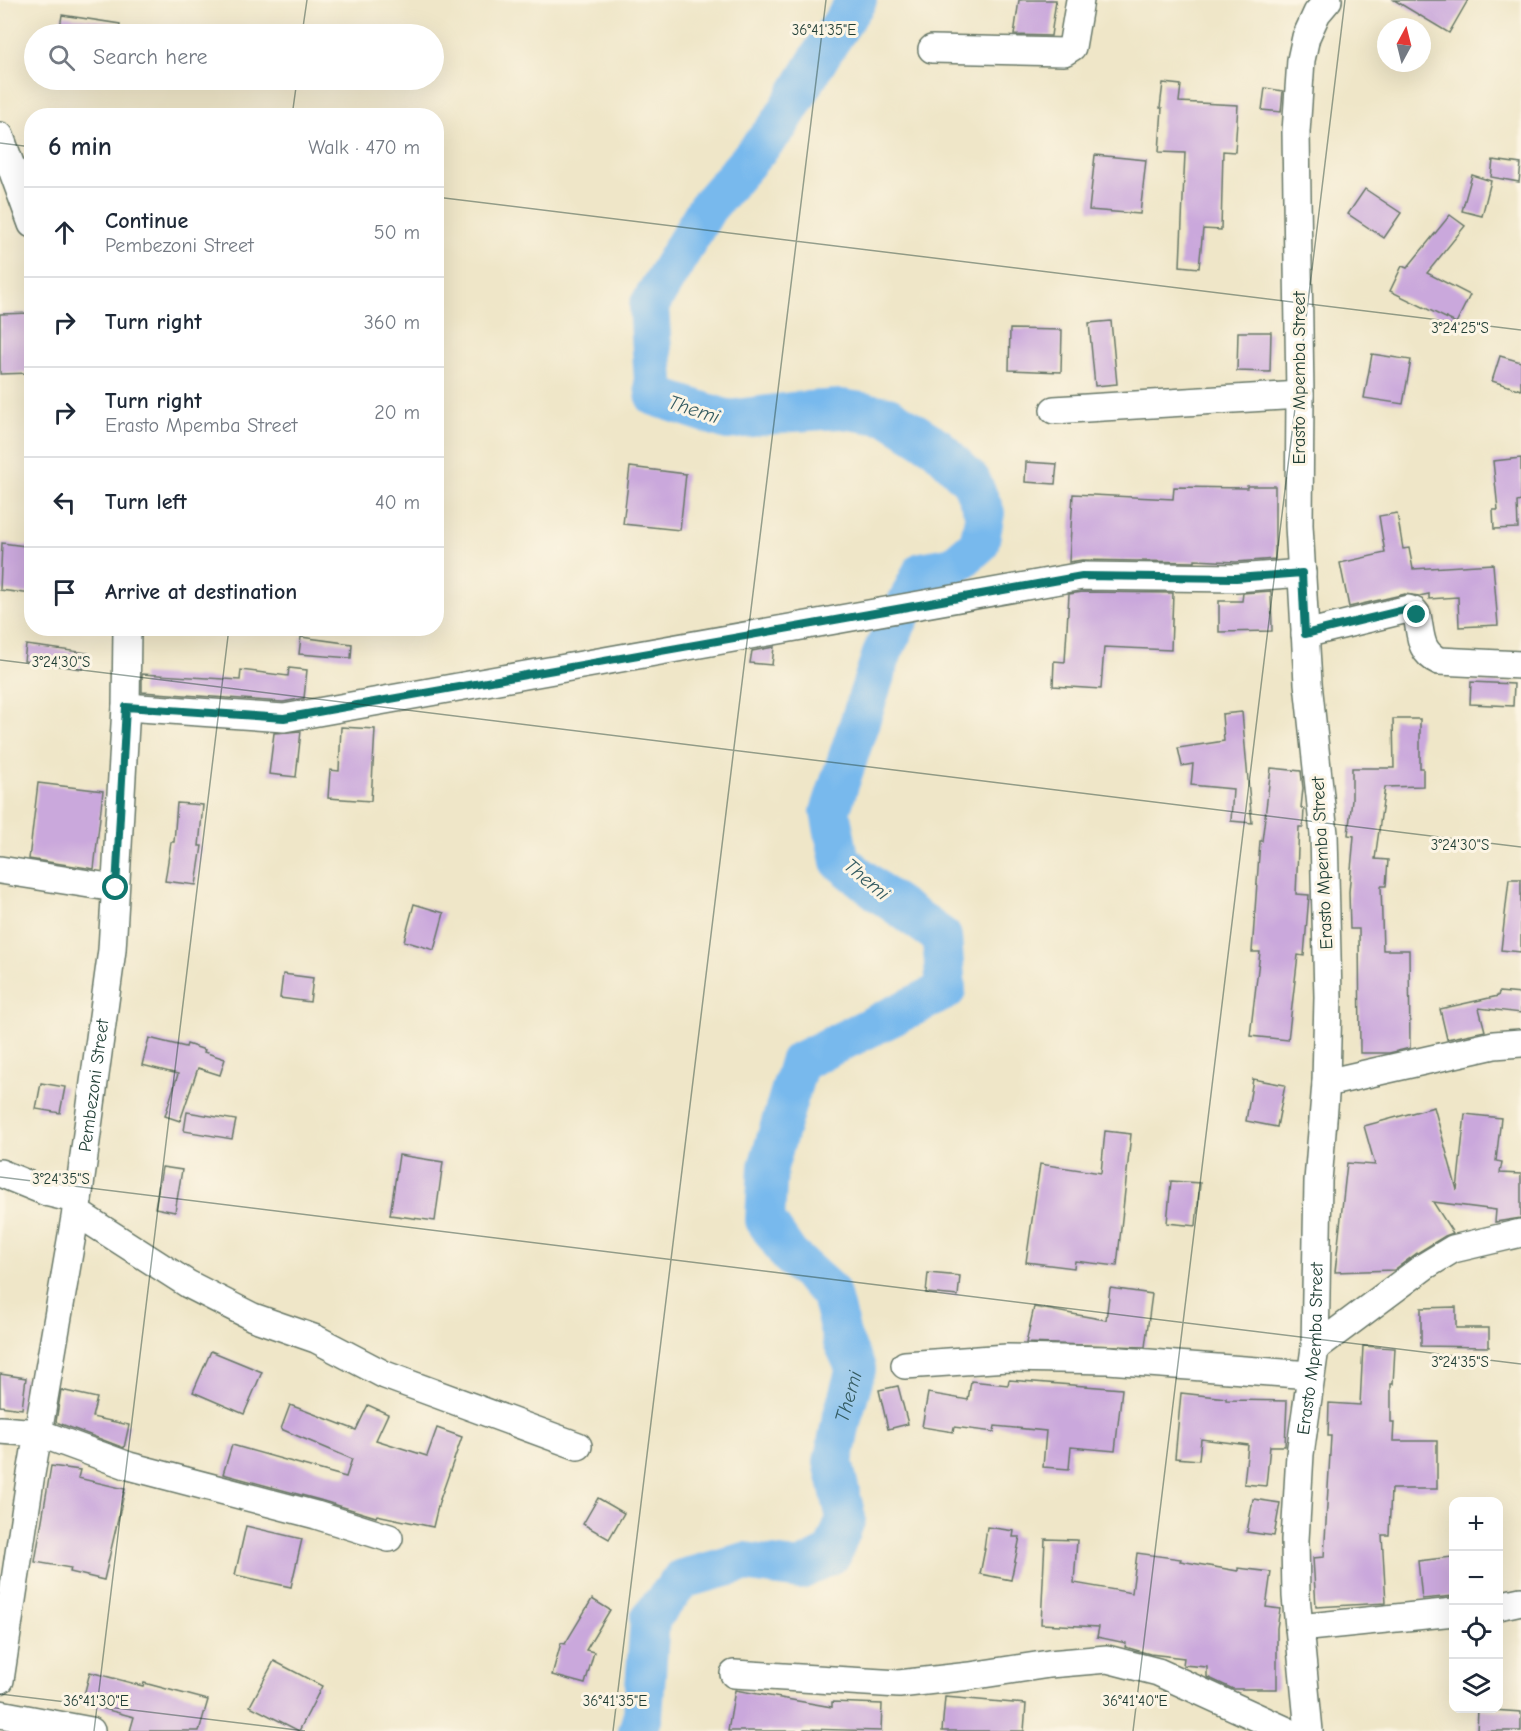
<!DOCTYPE html>
<meta charset="utf-8">
<style>
:root{--surface:#fff;--page:#f6f6f7;--text:#1f2937;--muted:#747a83;--line:#e0e1e3}
body{margin:0;font-family:"Comic Neue",sans-serif;background:var(--page);color:var(--text)}
.controls{position:absolute;right:18px;bottom:18px;display:grid;overflow:hidden;border-radius:12px;box-shadow:0 6px 24px #0002}
.controls button{width:54px;height:54px;display:grid;place-items:center;padding:0;border:0;border-bottom:2px solid var(--line);background:var(--surface);color:var(--text);font:30px sans-serif}
.compass{position:absolute;left:1377px;top:18px;width:54px;height:54px;border-radius:50%;background:var(--surface);box-shadow:0 6px 24px #0002;rotate:7deg}
.stop{position:absolute;width:18px;height:18px;margin:-14px;border:4px solid #0f766e;border-radius:50%;background:#fff}
.stop.end{background:#0f766e;border-color:#fff;box-shadow:0 2px 6px #0008}
.list{margin:0;padding:0;list-style:none}
h2{display:flex;justify-content:space-between;align-items:center;height:78px;margin:0;padding:0 24px;font-size:26px}
h2 small{font-size:20px;font-weight:400;color:var(--muted)}
.list li{display:grid;grid-template-columns:39px 1fr auto;gap:18px;align-items:center;box-sizing:border-box;height:90px;padding:0 24px;border-top:2px solid var(--line)}
.list b{display:block;font-size:22px;white-space:nowrap}
.list p{margin:0;font-size:20px;white-space:nowrap;color:var(--muted)}
.list em{font-size:20px;font-style:normal;color:var(--muted)}
.icon{flex:none;width:33px;height:33px;fill:none;stroke:currentColor;stroke-width:2;stroke-linecap:round;stroke-linejoin:round}
.map{position:relative;flex:none;width:1521px;height:1731px;overflow:hidden}
.search{position:absolute;background:var(--surface);box-shadow:0 6px 24px #0002;left:24px;top:24px;width:420px;height:66px;display:flex;align-items:center;gap:15px;box-sizing:border-box;padding:0 21px;border-radius:33px;color:var(--muted);font-size:22px}
.panel{position:absolute;background:var(--surface);box-shadow:0 6px 24px #0002;left:24px;top:108px;width:420px;height:528px;border-radius:24px}
.map>svg:first-child{display:block}
.lines{fill:none;stroke-linecap:round;stroke-linejoin:round}
.river{stroke:#78b9ed;stroke-width:40}
.building{fill:#caa8dc}
.minor-casing{stroke:#687868;stroke-width:30}
.minor{stroke:#fff;stroke-width:27}
.route{stroke:#0f766e;stroke-width:8}
.ticks{fill:none;stroke:#1f3d34;stroke-width:1.5;stroke-opacity:0.45}
.labels{text-anchor:middle;stroke-width:6;stroke-linejoin:round;paint-order:stroke}
.street-label{font-size:18px;fill:#1f3d34;stroke:#fcf5e5}
.water-label{font-size:20px;font-style:italic;fill:#355c62;stroke:#fcf5e5}
.ticks-label{font-size:15px;text-anchor:middle;fill:#1f3d34;stroke:#fcf5e5;stroke-width:6;stroke-linejoin:round;paint-order:stroke}
</style>
<div class="map">
<svg width="1521" height="1731" viewBox="0 0 1521 1731">
<rect width="100%" height="100%" fill="#fcf5e5"/>
<filter id="ink" filterUnits="userSpaceOnUse"><feTurbulence type="fractalNoise" baseFrequency=".0167" numOctaves="2"/><feDisplacementMap in="SourceGraphic" scale="12" xChannelSelector="R" yChannelSelector="G"/><feConvolveMatrix kernelMatrix="1 2 1 2 8 2 1 2 1" color-interpolation-filters="sRGB"/></filter>
<filter id="wash" filterUnits="userSpaceOnUse"><feTurbulence type="fractalNoise" baseFrequency=".008" numOctaves="4" result="noise"/><feDisplacementMap in="SourceGraphic" scale="24" xChannelSelector="R" yChannelSelector="G"/><feGaussianBlur stdDeviation="1.35" result="paint"/><feColorMatrix in="noise" values="0 0 0 0 0 0 0 0 0 0 0 0 0 0 0 0 0 1.4 0 .05"/><feComposite in="paint" operator="in"/></filter>
<g filter="url(#wash)">
<rect width="100%" height="100%" fill="#efe6c8"/>
<g class="lines">
<path class="river" id="s1" d="M 638,1731 L 643,1715 L 650,1619 L 682,1579 L 745,1562 L 800,1570 L 832,1554 L 846,1518 L 833,1462 L 842,1418 L 856,1369 L 842,1339 L 830,1292 L 789,1255 L 765,1220 L 768,1167 L 799,1062 L 946,990 L 942,937 L 881,894 L 840,861 L 830,812 L 883,651 L 922,572 L 954,566 L 979,544 L 985,513 L 971,481 L 937,447 L 888,416 L 841,409 L 792,412 L 728,420 L 655,396 L 649,306 L 707,208 L 779,125 L 822,53 L 857,0"/>
</g>
<g id="blocks">
<g class="building">
<polygon points="1019,0 1056,0 1051,36 1014,35"/>
<polygon points="1394,0 1468,0 1449,33"/>
<polygon points="62,15 120,24 119,34 59,34"/>
<polygon points="1163,83 1181,85 1179,102 1238,105 1235,152 1223,151 1221,230 1203,229 1199,268 1180,266 1185,153 1159,152 1162,108 1160,108"/>
<polygon points="1265,88 1283,91 1281,112 1262,110"/>
<polygon points="1095,155 1146,160 1140,214 1089,210"/>
<polygon points="1493,160 1521,164 1519,182 1491,177"/>
<polygon points="1472,175 1491,181 1482,216 1462,211"/>
<polygon points="1365,189 1401,213 1384,238 1348,214"/>
<polygon points="1450,215 1465,226 1427,273 1470,295 1456,323 1390,291 1402,266 1407,268"/>
<polygon points="31,313 32,373 0,374 0,314"/>
<polygon points="1111,321 1117,384 1095,386 1089,323"/>
<polygon points="1010,329 1062,330 1061,372 1009,370"/>
<polygon points="1238,332 1271,332 1270,372 1237,371"/>
<polygon points="1372,354 1411,360 1403,404 1364,398"/>
<polygon points="1500,356 1521,362 1521,390 1492,381"/>
<polygon points="1521,458 1521,501 1517,502 1518,528 1494,529 1493,510 1498,510 1493,461"/>
<polygon points="1026,462 1057,464 1055,484 1025,482"/>
<polygon points="630,467 686,474 680,530 623,524"/>
<polygon points="1247,486 1275,486 1275,559 1236,562 1195,560 1195,562 1082,560 1069,562 1073,494 1173,499 1174,487 1247,488"/>
<polygon points="1397,513 1403,549 1409,548 1413,569 1493,564 1498,625 1459,627 1458,597 1429,599 1429,594 1419,596 1405,594 1349,607 1340,563 1385,553 1379,516"/>
<polygon points="2,543 32,547 32,594 0,590"/>
<polygon points="1271,591 1272,631 1219,632 1219,601 1242,601 1243,593"/>
<polygon points="1083,592 1173,593 1171,650 1104,647 1101,689 1053,686 1054,661 1065,662 1069,594"/>
<polygon points="301,637 352,644 351,658 299,654"/>
<polygon points="26,645 88,653 82,669 24,661"/>
<polygon points="774,647 772,665 750,663 752,651"/>
<polygon points="289,668 307,670 304,698 283,702 142,692 142,674 240,680 241,670 288,676"/>
<polygon points="1471,682 1514,684 1513,706 1470,704"/>
<polygon points="1242,712 1249,791 1252,823 1231,821 1233,789 1191,785 1193,764 1182,766 1178,748 1224,741 1222,714"/>
<polygon points="1393,719 1420,719 1420,768 1423,768 1423,786 1385,787 1375,859 1388,860 1386,886 1381,886 1383,950 1409,950 1410,1048 1389,1053 1360,1053 1359,929 1350,929 1349,892 1354,836 1348,835 1352,800 1352,768 1394,768"/>
<polygon points="341,727 375,729 371,801 328,798 330,770 339,771"/>
<polygon points="301,731 296,777 269,774 274,733"/>
<polygon points="1271,768 1301,771 1303,788 1301,808 1304,809 1303,827 1299,827 1296,894 1309,895 1304,956 1298,955 1288,1040 1250,1036 1260,952 1252,952 1260,841 1262,841"/>
<polygon points="38,783 103,791 94,869 29,859"/>
<polygon points="177,803 203,805 199,846 202,846 196,885 165,881 171,842 174,842"/>
<polygon points="1509,879 1521,879 1521,952 1501,950"/>
<polygon points="414,904 444,913 434,950 404,941"/>
<polygon points="283,974 313,978 310,1002 280,998"/>
<polygon points="1499,992 1521,994 1521,1013 1479,1008 1485,1031 1447,1039 1440,1009 1498,996"/>
<polygon points="149,1038 186,1047 187,1044 205,1050 204,1052 225,1059 220,1075 198,1068 180,1121 165,1116 178,1074 142,1065"/>
<polygon points="1253,1079 1285,1085 1277,1127 1246,1121"/>
<polygon points="41,1083 65,1087 60,1113 36,1109"/>
<polygon points="1434,1107 1457,1190 1465,1114 1501,1118 1496,1161 1502,1162 1500,1173 1521,1174 1521,1218 1495,1222 1496,1210 1433,1202 1453,1233 1445,1236 1417,1253 1394,1270 1335,1272 1347,1163 1375,1165 1364,1126"/>
<polygon points="187,1112 236,1120 232,1139 184,1131"/>
<polygon points="1105,1131 1131,1134 1117,1266 1075,1261 1074,1268 1026,1262 1040,1164 1101,1173"/>
<polygon points="399,1155 443,1162 435,1221 390,1215"/>
<polygon points="162,1167 182,1170 175,1212 155,1208"/>
<polygon points="1171,1181 1200,1183 1196,1226 1167,1223"/>
<polygon points="928,1273 960,1276 958,1296 926,1293"/>
<polygon points="1110,1288 1152,1294 1145,1347 1026,1343 1034,1307 1106,1320"/>
<polygon points="1456,1307 1456,1328 1489,1328 1489,1347 1421,1346 1421,1308"/>
<polygon points="1363,1346 1395,1348 1393,1384 1391,1384 1391,1422 1394,1422 1393,1441 1437,1441 1437,1489 1391,1489 1389,1535 1382,1535 1386,1603 1316,1607 1313,1558 1324,1557 1331,1436 1328,1436 1329,1403 1360,1405"/>
<polygon points="211,1351 262,1372 244,1414 193,1392"/>
<polygon points="0,1374 26,1378 22,1409 0,1406"/>
<polygon points="1009,1380 1122,1389 1115,1451 1071,1447 1069,1469 1043,1467 1046,1431 995,1426 994,1432 954,1427 953,1432 922,1427 928,1393 968,1400 971,1381 1008,1385"/>
<polygon points="898,1386 908,1424 888,1429 879,1390"/>
<polygon points="61,1390 97,1398 92,1417 129,1425 124,1448 56,1422"/>
<polygon points="1181,1393 1226,1398 1226,1400 1287,1401 1285,1446 1270,1446 1266,1486 1244,1484 1248,1445 1201,1439 1199,1460 1175,1458"/>
<polygon points="290,1405 356,1430 368,1405 388,1414 376,1440 427,1456 437,1428 462,1437 439,1502 433,1527 377,1515 376,1517 320,1500 223,1474 232,1445 346,1477 352,1459 281,1429"/>
<polygon points="51,1466 80,1470 78,1478 125,1489 104,1580 70,1572 71,1568 35,1562"/>
<polygon points="598,1498 624,1513 609,1539 583,1524"/>
<polygon points="1253,1499 1280,1503 1274,1536 1247,1532"/>
<polygon points="246,1526 302,1539 291,1587 235,1575"/>
<polygon points="987,1527 1014,1531 1013,1537 1020,1537 1011,1580 980,1574 985,1549 984,1549"/>
<polygon points="1045,1539 1077,1540 1074,1583 1132,1593 1137,1553 1181,1559 1180,1561 1238,1571 1238,1568 1271,1572 1266,1607 1280,1609 1277,1628 1277,1689 1233,1689 1207,1677 1207,1667 1183,1665 1184,1658 1150,1654 1125,1647 1126,1643 1097,1637 1099,1627 1041,1624"/>
<polygon points="1452,1557 1454,1596 1422,1599 1418,1561"/>
<polygon points="592,1599 610,1610 586,1650 594,1652 585,1684 552,1675 561,1643 565,1644"/>
<polygon points="274,1661 322,1686 299,1731 250,1706"/>
<polygon points="90,1672 143,1686 144,1683 208,1700 199,1731 130,1731 134,1717 82,1703"/>
<polygon points="735,1690 832,1707 832,1702 882,1704 881,1731 804,1729 803,1731 728,1731"/>
<polygon points="945,1697 1026,1704 1024,1731 942,1731"/>
<polygon points="1478,1709 1521,1712 1521,1731 1477,1731"/>
</g>
</g>
</g>
<g filter="url(#ink)">
<use href="#blocks" fill-opacity="0" stroke="#687868" stroke-width="1.5"/>
<g class="lines">
<g class="minor-casing">
<g id="minor">
<polyline points="932,49 1064,52 1072,47 1080,0"/>
<polyline points="0,136 32,224"/>
<polyline points="1054,410 1300,395"/>
<path d="M 1305,634 L 1408,609 L 1414,611 L 1417,615 C 1421,634 1419,652 1439,661 L 1521,665"/>
<polyline points="126,707 284,718 1082,576 1236,578 1302,573"/>
<polyline points="0,870 115,888"/>
<polyline points="1326,1083 1494,1045 1521,1043"/>
<polyline points="0,1173 49,1193 78,1200"/>
<polyline points="76,1212 188,1284 253,1317 316,1339 385,1375 578,1446"/>
<polyline points="1315,1348 1425,1266 1453,1249 1521,1233"/>
<polyline points="905,1365 1007,1358 1108,1360 1311,1375"/>
<polyline points="0,1430 39,1433 129,1466 316,1515 389,1538"/>
<polyline points="1498,1606 1521,1601"/>
<polyline points="1299,1628 1454,1612"/>
<polyline points="734,1674 899,1684 970,1676 1049,1664 1107,1659 1158,1672 1287,1731"/>
<path id="s2" d="M 0,1680 L 30,1480 L 78,1200 L 112,950 L 126,707 L 127,628"/>
<polyline points="0,1714 91,1731"/>
<path id="s3" d="M 1309,1731 L 1296,1596 L 1295,1540 L 1300,1454 L 1315,1348 L 1318,1181 L 1326,1083 L 1328,997 L 1324,834 L 1308,683 L 1299,525 L 1300,395 L 1296,132 L 1301,60 L 1306,37 L 1317,13 L 1328,0"/>
</g>
</g>
<use href="#minor" class="minor"/>
</g>
</g>
<g class="lines" filter="url(#ink)">
<polyline class="route" points="116,888 126,707 284,718 1082,576 1236,578 1302,573 1305,634 1408,609 1414,611 1417,615"/>
</g>
<path class="ticks" d="M 302,34 L 307,0M 292,116 L 297,80M 0,143 L 32,147M 436,197 L 1521,330M 0,660 L 1521,847M 0,1177 L 1521,1364M 0,1694 L 305,1731M 94,1731 L 229,628M 613,1731 L 826,0M 1133,1731 L 1345,0"/>
<g class="labels">
<g class="street-label">
<text transform="translate(1299 378) rotate(-90)" y="6">Erasto Mpemba Street</text>
<text transform="translate(1322 863) rotate(-93)" y="6">Erasto Mpemba Street</text>
<text dy="6" stroke="none"><textPath href="#s2" startOffset="602">Pembezoni Street</textPath></text>
<text dy="6" stroke="none"><textPath href="#s3" startOffset="384">Erasto Mpemba Street</textPath></text>
</g>
<g class="water-label">
<text transform="translate(694 409) rotate(18)" y="7">Themi</text>
<text transform="translate(867 879) rotate(40)" y="7">Themi</text>
<text dy="7" stroke="none"><textPath href="#s1" startOffset="484">Themi</textPath></text>
</g>
</g>
<g class="ticks-label">
<text x="824" y="35">36°41'35"E</text>
<text x="1460" y="333">3°24'25"S</text>
<text x="61" y="667">3°24'30"S</text>
<text x="1460" y="850">3°24'30"S</text>
<text x="61" y="1184">3°24'35"S</text>
<text x="1460" y="1367">3°24'35"S</text>
<text x="96" y="1706">36°41'30"E</text>
<text x="615" y="1706">36°41'35"E</text>
<text x="1135" y="1706">36°41'40"E</text>
</g>
</svg>
<div class="controls">
<button>+</button>
<button>−</button>
<button><svg class="icon" aria-label="locate" viewBox="0 0 24 24"><circle cx="12" cy="12" r="6"/><path d="M12 2v4M12 18v4M2 12h4M18 12h4"/></svg></button>
<button><svg class="icon" aria-label="layers" viewBox="0 0 24 24"><path d="M12 4l9 5-9 5-9-5zM3 14l9 5 9-5"/></svg></button>
</div>
<svg class="compass" viewBox="-18 -18 36 36"><path d="M0-13l5 13h-10z" fill="#e53935"/><path d="M0 13l5-13h-10z" fill="#747a83"/></svg>
<div class="stop" style="left:116px;top:888px"></div>
<div class="stop end" style="left:1417px;top:615px"></div>
<div class="search"><svg class="icon" aria-label="search" viewBox="0 0 24 24"><circle cx="10" cy="10" r="6"/><path d="M15 15l6 6"/></svg>Search here</div>
<section class="panel">
<h2>6 min<small>Walk · 470 m</small></h2>
<ul class="list">
<li><svg class="icon" aria-label="ahead" viewBox="0 0 24 24"><path d="M12 20V5M6 11l6-6 6 6"/></svg><div><b>Continue</b><p>Pembezoni Street</p></div><em>50 m</em></li>
<li><svg class="icon" aria-label="right" viewBox="0 0 24 24"><path d="M7 20v-9h11M14 6l5 5-5 5"/></svg><div><b>Turn right</b></div><em>360 m</em></li>
<li><svg class="icon" aria-label="right" viewBox="0 0 24 24"><path d="M7 20v-9h11M14 6l5 5-5 5"/></svg><div><b>Turn right</b><p>Erasto Mpemba Street</p></div><em>20 m</em></li>
<li><svg class="icon" aria-label="left" viewBox="0 0 24 24"><path d="M17 20v-9H6M10 6l-5 5 5 5"/></svg><div><b>Turn left</b></div><em>40 m</em></li>
<li><svg class="icon" aria-label="arrive" viewBox="0 0 24 24"><path d="M6 21V4h12l-3 4 3 4H6"/></svg><div><b>Arrive at destination</b></div></li>
</ul>
</section>
</div>
